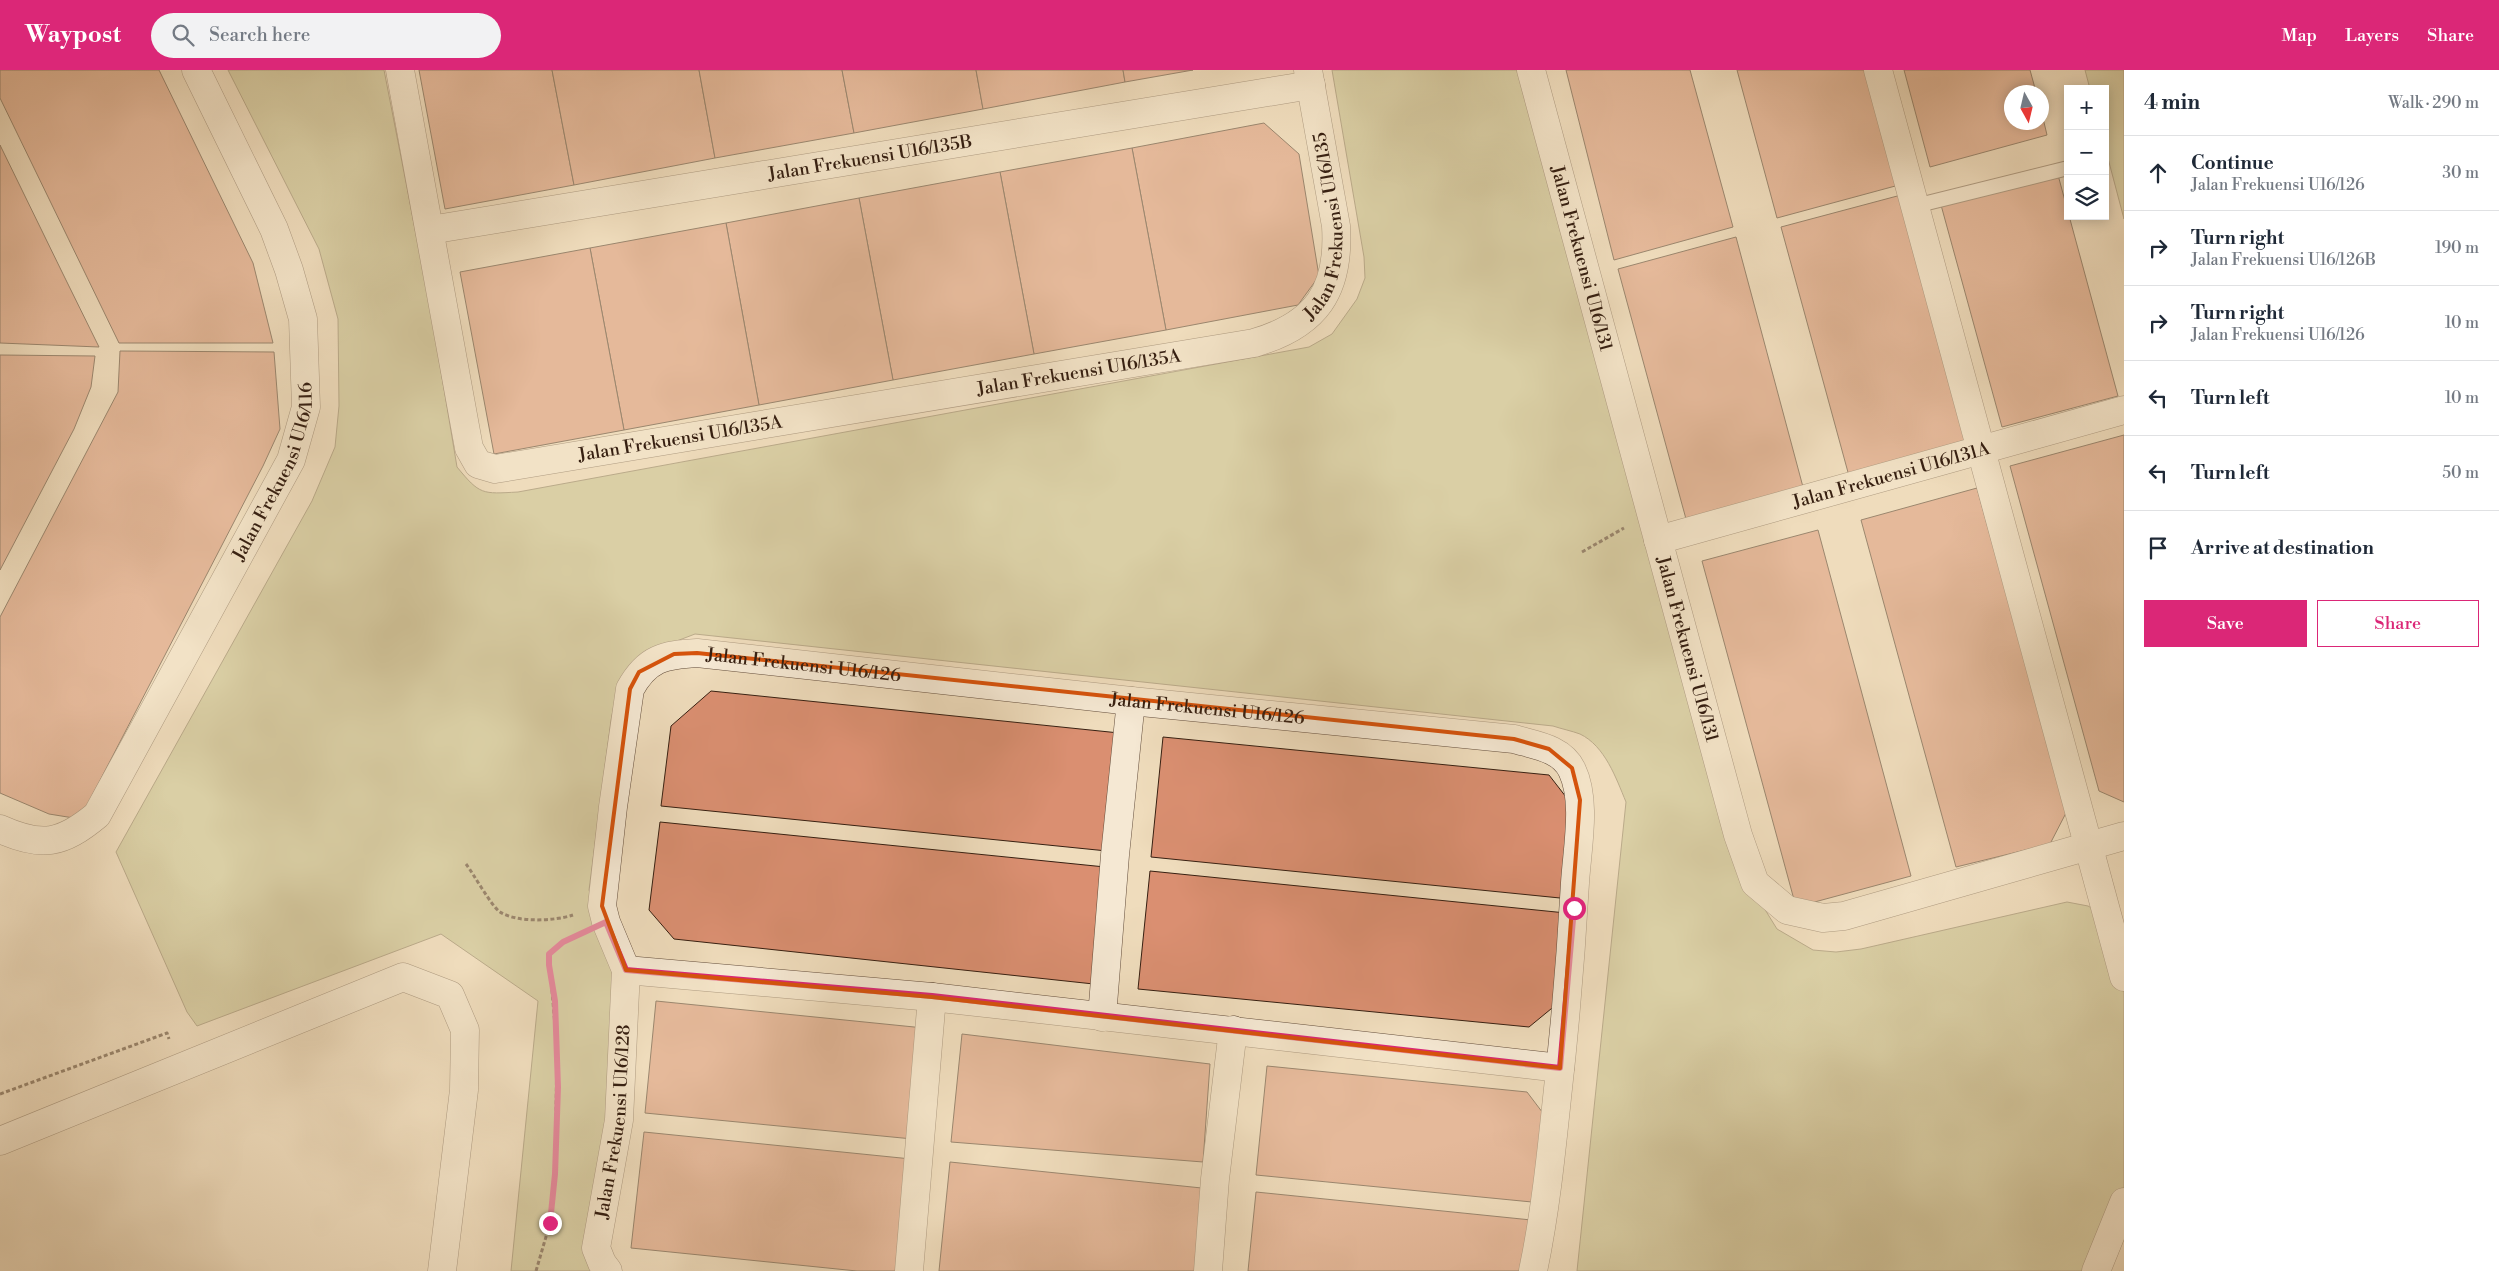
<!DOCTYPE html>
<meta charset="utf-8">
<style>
:root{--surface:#fff;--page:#f2f2f3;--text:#1f2937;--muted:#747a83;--line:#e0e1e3;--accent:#db2777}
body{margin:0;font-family:"Libre Bodoni",serif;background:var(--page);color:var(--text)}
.controls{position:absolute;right:15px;top:15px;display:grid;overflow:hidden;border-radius:0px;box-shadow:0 2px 12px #0003}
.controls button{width:45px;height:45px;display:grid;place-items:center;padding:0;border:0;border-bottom:1px solid var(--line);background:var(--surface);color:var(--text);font:25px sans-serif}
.compass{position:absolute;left:2004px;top:15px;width:45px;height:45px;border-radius:50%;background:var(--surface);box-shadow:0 2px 12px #0003;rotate:172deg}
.stop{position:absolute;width:15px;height:15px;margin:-11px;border:4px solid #db2777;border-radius:50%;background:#fff}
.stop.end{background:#db2777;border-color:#fff;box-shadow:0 1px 5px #0008}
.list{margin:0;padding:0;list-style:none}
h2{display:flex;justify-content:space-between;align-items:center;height:65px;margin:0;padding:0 20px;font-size:21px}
h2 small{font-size:16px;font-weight:400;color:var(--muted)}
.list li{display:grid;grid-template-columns:32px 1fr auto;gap:15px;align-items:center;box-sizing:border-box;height:75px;padding:0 20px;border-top:1px solid var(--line)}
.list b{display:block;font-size:19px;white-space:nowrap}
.list p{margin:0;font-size:16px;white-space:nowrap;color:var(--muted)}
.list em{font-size:16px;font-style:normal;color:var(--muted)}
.actions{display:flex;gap:10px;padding:15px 20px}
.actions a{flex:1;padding:11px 0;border:1px solid var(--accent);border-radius:0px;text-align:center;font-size:18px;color:var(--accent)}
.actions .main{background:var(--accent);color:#fff}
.icon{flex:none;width:28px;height:28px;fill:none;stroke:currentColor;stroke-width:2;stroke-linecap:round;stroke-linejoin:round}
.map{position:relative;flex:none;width:2124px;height:1201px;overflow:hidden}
header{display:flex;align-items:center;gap:30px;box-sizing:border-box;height:70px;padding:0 25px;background:var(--accent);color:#fff}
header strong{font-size:24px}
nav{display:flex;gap:28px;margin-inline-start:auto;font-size:18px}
.search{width:350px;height:45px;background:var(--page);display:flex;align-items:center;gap:12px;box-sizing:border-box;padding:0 18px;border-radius:28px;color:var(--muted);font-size:19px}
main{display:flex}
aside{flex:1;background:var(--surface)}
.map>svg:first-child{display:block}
.green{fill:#c1be8b;stroke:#7c6e4e}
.building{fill:#da8f71;stroke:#361f11}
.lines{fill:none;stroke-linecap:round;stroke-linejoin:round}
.lane-casing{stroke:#644e3c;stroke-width:16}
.street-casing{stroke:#644e3c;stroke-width:29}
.path{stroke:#361f11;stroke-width:3;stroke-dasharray:4 2.5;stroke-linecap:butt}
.lane{stroke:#f5e8d3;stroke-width:14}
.street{stroke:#f5e8d3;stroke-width:28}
.route{stroke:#db2777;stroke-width:6}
.marked{fill:none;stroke:#d6530c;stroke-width:4;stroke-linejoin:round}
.labels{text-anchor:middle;stroke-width:4;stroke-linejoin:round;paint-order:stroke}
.street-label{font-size:18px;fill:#361f11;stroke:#f5e8d3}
</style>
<header>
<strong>Waypost</strong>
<div class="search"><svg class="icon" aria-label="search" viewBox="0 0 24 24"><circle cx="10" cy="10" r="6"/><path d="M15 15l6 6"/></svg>Search here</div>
<nav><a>Map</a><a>Layers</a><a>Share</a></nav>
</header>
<main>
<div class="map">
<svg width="2124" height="1201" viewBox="0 0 2124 1201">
<rect width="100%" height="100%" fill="#efdcbc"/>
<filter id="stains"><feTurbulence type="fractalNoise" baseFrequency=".004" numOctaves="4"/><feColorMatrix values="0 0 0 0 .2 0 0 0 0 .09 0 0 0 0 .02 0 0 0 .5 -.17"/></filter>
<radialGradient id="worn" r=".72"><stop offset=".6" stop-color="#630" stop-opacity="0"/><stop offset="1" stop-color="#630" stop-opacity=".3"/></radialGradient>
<g class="green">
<path d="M 228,0 L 384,0 L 431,241 L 457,397 C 480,425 482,424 518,422 L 1309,277 L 1332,264 L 1357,229 L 1365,208 L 1364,187 L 1332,0 L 1534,0 L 1756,825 L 1777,859 L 1813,880 L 1836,882 L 1861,879 L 2067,832 L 2088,836 L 2109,848 L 2124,891 L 2124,1148 L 2093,1201 L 1577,1201 L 1626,732 C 1616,708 1605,676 1580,664 C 1572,661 1562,659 1553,656 L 695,564 L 661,577 L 617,621 L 611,650 L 589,820 L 599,853 L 627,899 L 593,1201 L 511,1201 L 538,931 L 441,864 L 197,956 L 187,942 L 116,782 L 312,431 L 335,377 L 339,336 L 338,249 L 319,179 Z"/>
<polygon points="2085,0 2124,0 2124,149 2105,77 2105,19 2090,19"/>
</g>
<g class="building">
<polygon points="0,0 159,0 253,193 273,273 119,273 0,28"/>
<polygon points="419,0 552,0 574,115 445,139"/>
<polygon points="552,0 699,0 715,88 574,115"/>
<polygon points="699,0 842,0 854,63 715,88"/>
<polygon points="842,0 976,0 983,39 854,63"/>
<polygon points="976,0 1123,0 1125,12 983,39"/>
<polygon points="1123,0 1193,0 1125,12"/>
<polygon points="1566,0 1690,0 1733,157 1614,190"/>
<polygon points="1737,0 1870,0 1899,115 1777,148"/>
<polygon points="1904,0 2030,0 2036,22 2012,22 2012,52 2042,52 2042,44 2047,65 1930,97"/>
<polygon points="1264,53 1299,84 1319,206 1298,235 1166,260 1132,78"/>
<polygon points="0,75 63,204 99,277 0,273"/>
<polygon points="1132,78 1166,260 1034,284 1000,102"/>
<polygon points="1000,102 1034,284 893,310 859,128"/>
<polygon points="2058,105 2118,326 2002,357 1941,135"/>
<polygon points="1901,125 1969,373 1849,406 1781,157"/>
<polygon points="859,128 893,310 759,335 726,153"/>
<polygon points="726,153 759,335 624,360 590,178"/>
<polygon points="1736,167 1803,417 1686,449 1618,199"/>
<polygon points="590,178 624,360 494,384 460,202"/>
<polygon points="120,281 274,282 280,359 263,396 80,749 49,744 0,723 0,547 118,322"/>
<polygon points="0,285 95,286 91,317 74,359 0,500"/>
<polygon points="2124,365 2124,732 2099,721 2010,396"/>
<polygon points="1977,418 2067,741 2050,774 1956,797 1861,450"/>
<polygon points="1818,460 1911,806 1796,837 1702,491"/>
<polygon points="711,621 1129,664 1117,782 661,736 671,656"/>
<polygon points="1163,667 1549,705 1580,745 1570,829 1151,787"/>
<polygon points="660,752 1115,798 1103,915 674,869 649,840"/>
<polygon points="1150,801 1566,843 1557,934 1529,957 1138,919"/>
<polygon points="656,931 934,959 923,1070 645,1043"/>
<polygon points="962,964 1210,994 1203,1092 951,1072"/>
<polygon points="1267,996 1527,1022 1552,1055 1542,1133 1256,1105"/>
<polygon points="644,1062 921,1090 909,1201 857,1201 631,1178"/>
<polygon points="950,1092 1221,1120 1212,1201 939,1201"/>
<polygon points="1256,1122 1541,1151 1535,1201 1248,1201"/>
</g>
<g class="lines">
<g class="lane-casing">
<polyline id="lane" points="1915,136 2068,98"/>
</g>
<g class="street-casing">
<g id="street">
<path id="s1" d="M 400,0 L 469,378 L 478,394 L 495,399 L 1254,273 C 1316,255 1340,221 1336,156 L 1308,0"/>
<path id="s2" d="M 1531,0 L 1738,765 L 1755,813 L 1787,840 L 1823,848 L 1844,846 L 2124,766"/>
<polyline points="1878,0 2124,907"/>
<path id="s3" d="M 430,160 L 1311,15"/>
<path id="s4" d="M 1658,470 L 2124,340"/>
<path id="s5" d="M 0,759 C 42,778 62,774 97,745 L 291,390 L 306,337 L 303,249 L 289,200 L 274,159 L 196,0"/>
<polyline points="626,900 932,927 1560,998"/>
<polyline points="1102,947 1115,785 1131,631"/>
<polyline points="0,1071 403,907 450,925 465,960 464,1020 442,1201"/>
<path id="s6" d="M 608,1201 L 602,1193 L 596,1178 L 619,1050 L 626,900 L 606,852 L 602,836 L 613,737 L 630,619 C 647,588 664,585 697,583 L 1131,631 L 1514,669 C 1534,675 1562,678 1572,700 C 1587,731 1577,779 1575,813 C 1571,884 1565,957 1557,1028 C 1551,1086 1545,1144 1533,1201"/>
<polyline points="909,1201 932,927"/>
<polyline points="1208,1201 1215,1109 1233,960"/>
<polyline points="2096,1201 2124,1132"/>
</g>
</g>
<g class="path">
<polyline points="1582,482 1624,458"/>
<path d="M 466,794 C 473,803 492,837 500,842 C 517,853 555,851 573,845"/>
<polyline points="0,1024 167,963 169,969"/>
<polyline points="536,1201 550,1153 555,1104 557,980 549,884 563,872 578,865"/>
</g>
<use href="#lane" class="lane"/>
<use href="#street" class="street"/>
</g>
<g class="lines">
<polyline class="route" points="550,1153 555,1104 558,1017 555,931 549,895 549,884 563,872 606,852 626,900 932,926 1560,998 1574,838"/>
</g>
<path d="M0 0H2124V1201H0ZM 697,583 L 1514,669 L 1549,679 L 1572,698 L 1580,730 L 1560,998 L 932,927 L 626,900 L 602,836 L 630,619 L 639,602 L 674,584 Z" fill="#efdcbc" fill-opacity=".55" fill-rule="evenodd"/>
<path class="marked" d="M 697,583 L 1514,669 L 1549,679 L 1572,698 L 1580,730 L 1560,998 L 932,927 L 626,900 L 602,836 L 630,619 L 639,602 L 674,584 Z"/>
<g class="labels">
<g class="street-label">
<text dy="6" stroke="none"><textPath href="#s3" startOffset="446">Jalan Frekuensi U16/135B</textPath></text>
<text dy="6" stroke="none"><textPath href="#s1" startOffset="1346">Jalan Frekuensi U16/135</textPath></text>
<text dy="6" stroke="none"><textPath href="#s2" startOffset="195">Jalan Frekuensi U16/131</textPath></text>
<text dy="6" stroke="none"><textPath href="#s1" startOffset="1012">Jalan Frekuensi U16/135A</textPath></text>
<text dy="6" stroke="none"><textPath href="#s1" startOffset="608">Jalan Frekuensi U16/135A</textPath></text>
<text dy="6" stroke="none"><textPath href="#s5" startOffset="494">Jalan Frekuensi U16/116</textPath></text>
<text dy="6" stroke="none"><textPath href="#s4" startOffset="242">Jalan Frekuensi U16/131A</textPath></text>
<text dy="6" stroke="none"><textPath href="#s2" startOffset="600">Jalan Frekuensi U16/131</textPath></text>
<text dy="6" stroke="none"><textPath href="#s6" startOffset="782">Jalan Frekuensi U16/126</textPath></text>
<text dy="6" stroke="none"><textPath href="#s6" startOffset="1188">Jalan Frekuensi U16/126</textPath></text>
<text dy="6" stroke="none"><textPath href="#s6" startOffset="154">Jalan Frekuensi U16/128</textPath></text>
</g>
</g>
<rect width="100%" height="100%" filter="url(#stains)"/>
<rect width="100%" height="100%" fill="url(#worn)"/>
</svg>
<div class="controls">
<button>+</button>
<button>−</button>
<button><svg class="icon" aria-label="layers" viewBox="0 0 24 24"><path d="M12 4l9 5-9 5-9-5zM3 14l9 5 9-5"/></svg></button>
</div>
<svg class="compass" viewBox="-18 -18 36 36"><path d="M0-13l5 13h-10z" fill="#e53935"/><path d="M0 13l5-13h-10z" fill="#747a83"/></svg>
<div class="stop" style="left:1574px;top:838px"></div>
<div class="stop end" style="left:550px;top:1153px"></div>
</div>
<aside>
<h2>4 min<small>Walk · 290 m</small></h2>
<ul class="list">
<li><svg class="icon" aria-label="ahead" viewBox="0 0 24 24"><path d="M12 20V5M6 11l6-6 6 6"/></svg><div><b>Continue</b><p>Jalan Frekuensi U16/126</p></div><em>30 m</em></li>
<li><svg class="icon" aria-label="right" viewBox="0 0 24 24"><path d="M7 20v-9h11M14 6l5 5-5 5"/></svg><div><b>Turn right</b><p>Jalan Frekuensi U16/126B</p></div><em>190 m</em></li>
<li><svg class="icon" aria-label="right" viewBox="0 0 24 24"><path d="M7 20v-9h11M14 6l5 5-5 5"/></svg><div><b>Turn right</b><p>Jalan Frekuensi U16/126</p></div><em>10 m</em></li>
<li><svg class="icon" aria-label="left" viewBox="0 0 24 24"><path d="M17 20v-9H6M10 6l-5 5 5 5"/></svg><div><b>Turn left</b></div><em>10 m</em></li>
<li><svg class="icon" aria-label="left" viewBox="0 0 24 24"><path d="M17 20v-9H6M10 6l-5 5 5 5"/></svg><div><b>Turn left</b></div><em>50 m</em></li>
<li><svg class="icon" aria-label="arrive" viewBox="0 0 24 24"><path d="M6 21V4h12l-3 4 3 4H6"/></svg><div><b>Arrive at destination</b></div></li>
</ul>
<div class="actions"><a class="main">Save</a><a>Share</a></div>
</aside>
</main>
